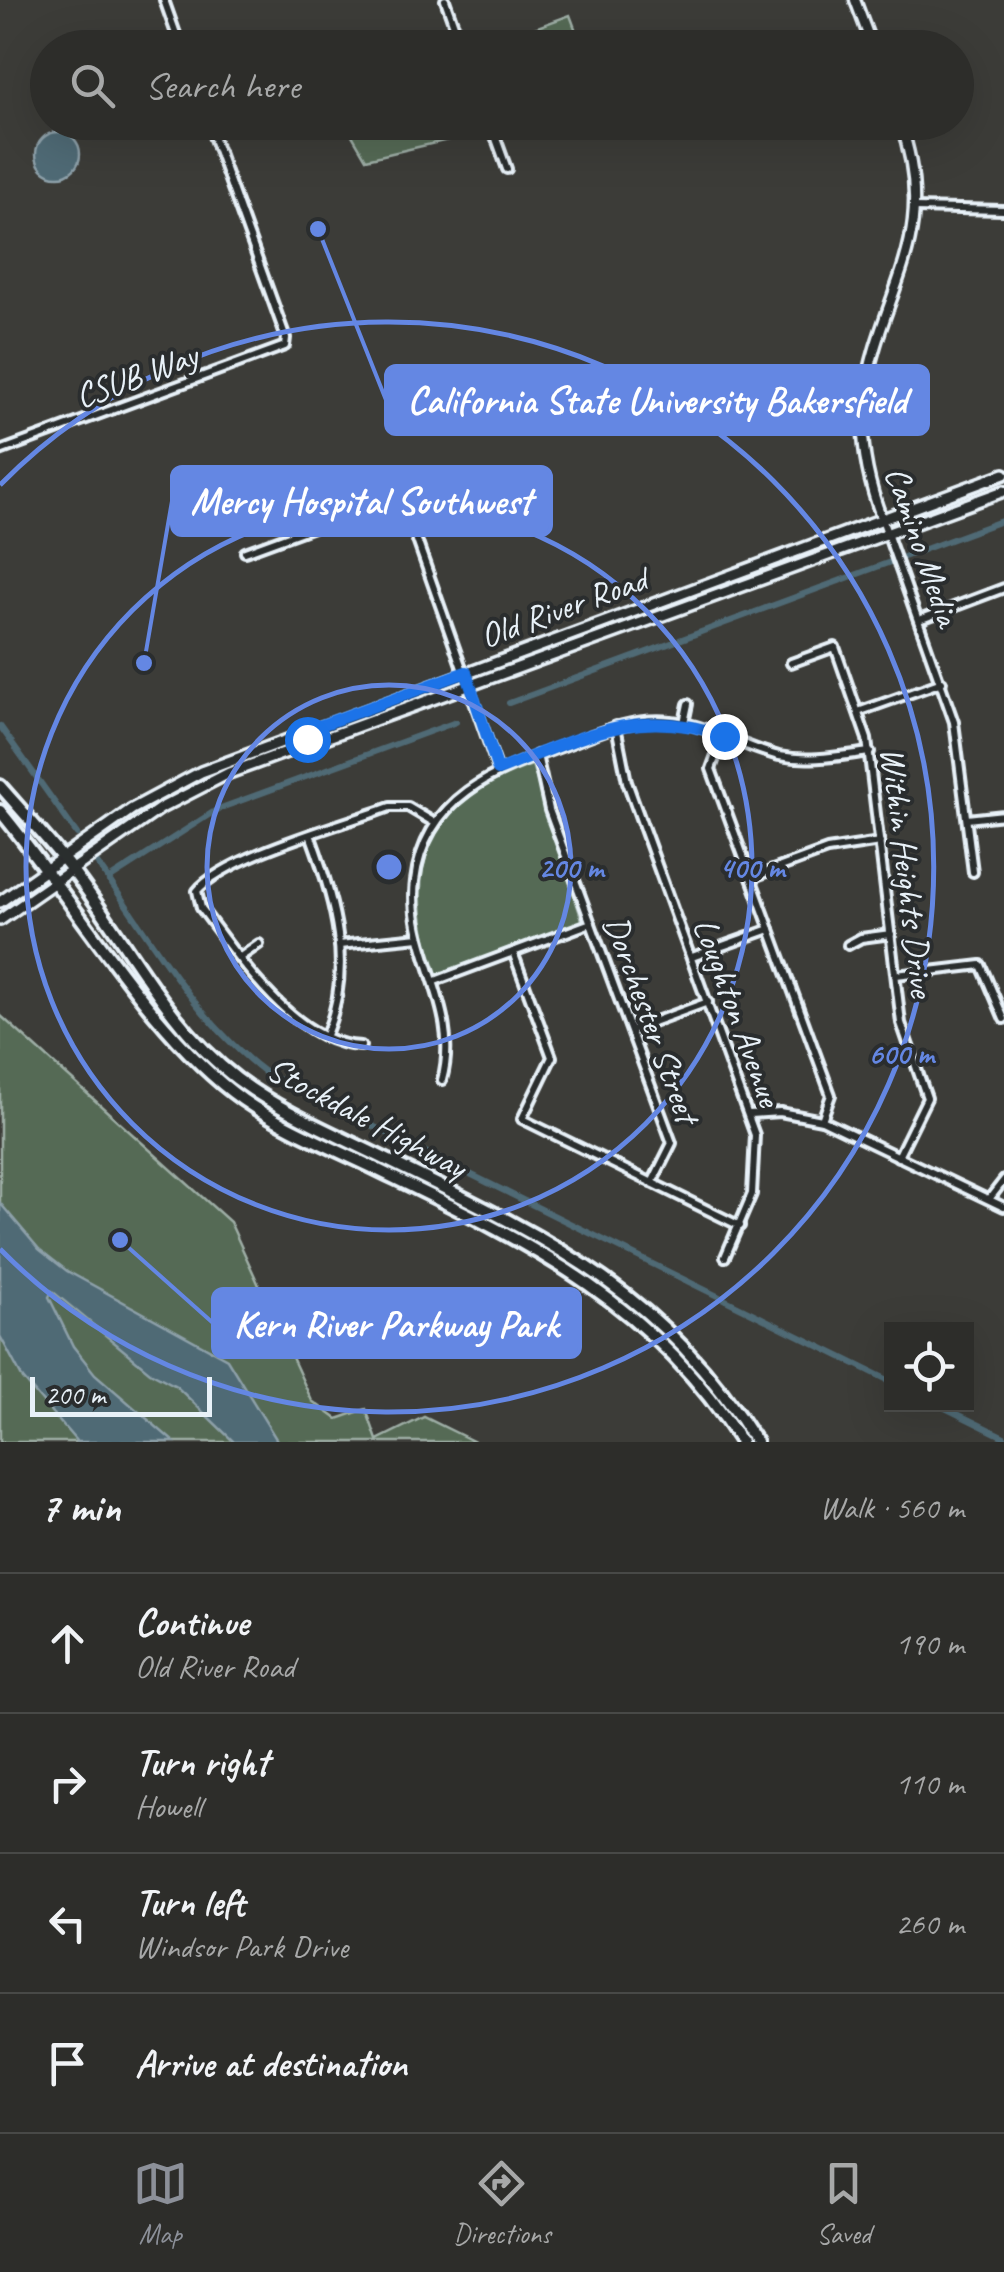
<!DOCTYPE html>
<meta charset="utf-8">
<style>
:root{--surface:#2d2d2a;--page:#393936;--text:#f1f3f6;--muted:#a7a8a8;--line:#484947;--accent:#8c9099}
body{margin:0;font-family:Caveat,sans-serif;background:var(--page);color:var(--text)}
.controls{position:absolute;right:30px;bottom:30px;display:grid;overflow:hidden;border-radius:0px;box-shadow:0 10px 40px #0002}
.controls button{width:90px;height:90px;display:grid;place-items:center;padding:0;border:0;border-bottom:2px solid var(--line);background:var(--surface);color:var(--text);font:50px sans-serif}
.scale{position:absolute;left:30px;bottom:25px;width:182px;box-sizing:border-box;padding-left:10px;border:5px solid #e8f1f8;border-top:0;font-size:28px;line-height:35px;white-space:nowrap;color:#e8f1f8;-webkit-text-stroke:8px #2a2d2e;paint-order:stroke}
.stop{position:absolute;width:30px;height:30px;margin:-22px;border:8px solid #1a73e8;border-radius:50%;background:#fff}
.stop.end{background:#1a73e8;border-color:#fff;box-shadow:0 2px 10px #0008}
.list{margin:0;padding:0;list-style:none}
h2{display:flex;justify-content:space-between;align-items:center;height:130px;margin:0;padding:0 40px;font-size:42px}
h2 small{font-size:32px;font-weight:400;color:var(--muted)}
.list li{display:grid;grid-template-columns:65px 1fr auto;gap:30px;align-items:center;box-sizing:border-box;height:140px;padding:0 40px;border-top:2px solid var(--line)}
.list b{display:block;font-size:38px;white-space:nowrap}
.list p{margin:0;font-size:32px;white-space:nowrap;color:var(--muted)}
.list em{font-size:32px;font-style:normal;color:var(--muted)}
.icon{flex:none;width:55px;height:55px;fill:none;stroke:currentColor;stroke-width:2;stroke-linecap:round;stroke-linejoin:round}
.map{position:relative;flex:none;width:1004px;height:1442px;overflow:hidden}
.search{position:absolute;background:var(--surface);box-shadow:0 10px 40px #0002;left:30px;right:30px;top:30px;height:110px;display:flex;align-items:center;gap:25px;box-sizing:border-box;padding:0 35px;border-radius:55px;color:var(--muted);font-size:38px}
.sheet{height:690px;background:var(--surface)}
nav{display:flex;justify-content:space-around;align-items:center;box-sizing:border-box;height:140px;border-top:2px solid var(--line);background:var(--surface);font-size:28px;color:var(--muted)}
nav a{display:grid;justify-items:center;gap:5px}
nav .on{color:var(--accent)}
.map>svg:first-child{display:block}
.green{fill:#546a55;stroke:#9eaea6;stroke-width:2.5}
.water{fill:#506a75;stroke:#8da0a9;stroke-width:2.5}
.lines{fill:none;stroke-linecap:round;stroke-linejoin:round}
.canal{stroke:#506a75;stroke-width:6}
.minor-casing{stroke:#e8f1f8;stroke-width:14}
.tertiary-casing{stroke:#e8f1f8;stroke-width:15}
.secondary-casing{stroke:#e8f1f8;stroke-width:16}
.primary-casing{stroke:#e8f1f8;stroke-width:18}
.minor{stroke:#2a2d2e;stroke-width:6}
.tertiary{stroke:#2a2d2e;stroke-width:8}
.secondary{stroke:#2a2d2e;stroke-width:9}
.primary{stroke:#2a2d2e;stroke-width:10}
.route{stroke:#1a73e8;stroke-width:12}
.ring{fill:none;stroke:#6487e3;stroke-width:5}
.labels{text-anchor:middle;stroke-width:8;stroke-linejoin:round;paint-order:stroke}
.street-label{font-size:35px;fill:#e8f1f8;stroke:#2a2d2e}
.centre{fill:#6487e3;stroke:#2a2d2e;stroke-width:5}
.ring-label{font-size:30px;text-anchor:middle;font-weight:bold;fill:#6487e3;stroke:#2a2d2e;stroke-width:8;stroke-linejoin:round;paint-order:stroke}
.leader{fill:none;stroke:#6487e3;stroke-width:4}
.callout-dot{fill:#6487e3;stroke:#2a2d2e;stroke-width:4}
.callout{fill:#6487e3;stroke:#6487e3;stroke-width:4}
.callout-label{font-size:38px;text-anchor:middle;font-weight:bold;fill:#fff}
</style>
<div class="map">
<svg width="1004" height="1442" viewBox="0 0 1004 1442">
<rect width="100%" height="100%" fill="#3c3c38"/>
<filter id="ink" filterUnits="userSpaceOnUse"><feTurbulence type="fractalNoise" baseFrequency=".01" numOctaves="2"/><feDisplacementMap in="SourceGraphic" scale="20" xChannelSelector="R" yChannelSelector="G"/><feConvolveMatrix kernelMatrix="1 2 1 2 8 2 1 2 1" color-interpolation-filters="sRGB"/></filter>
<g filter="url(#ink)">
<g class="green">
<polygon points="570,15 582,47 483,47"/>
<polygon points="462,123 457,138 366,159 345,123"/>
<path d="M 532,765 L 583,923 L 437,977 C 400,872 423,803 532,765 Z"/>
<polygon points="0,1015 230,1222 312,1401 337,1419 366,1409 377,1440 424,1417 475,1442 0,1442"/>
</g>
<g class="water">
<circle cx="58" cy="154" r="22"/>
<polygon points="0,1203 39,1249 67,1271 227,1359 278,1442 234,1442 176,1386 150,1372 52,1291 49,1297 73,1346 95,1374 174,1442 77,1442 23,1379 0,1336"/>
</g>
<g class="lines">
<g class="canal">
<polyline points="509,703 1004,520"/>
<polyline points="0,726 77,834"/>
<path d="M 97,863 C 150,936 194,1019 267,1074 L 892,1382"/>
<polyline points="109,879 218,809 456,722"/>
<polyline points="937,1404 1004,1437"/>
</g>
<g class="minor-casing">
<g id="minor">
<polyline points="164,0 181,48"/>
<polyline points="445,0 462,48"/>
<polyline points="490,122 507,169"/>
<polyline points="915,208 1004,210"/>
<polyline points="0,451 285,346 286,338 208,122"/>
<polyline points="882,519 954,722 973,872"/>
<polyline points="245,552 401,495 498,770"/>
<polyline points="919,620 1004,588"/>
<polyline points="791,663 835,647 867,739 901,1023 927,1098 898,1157"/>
<polyline points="858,712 942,682"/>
<polyline points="684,723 688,704"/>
<polyline points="616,726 627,782 755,1135 752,1194 725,1257"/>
<polyline points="723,736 711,769 831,1095 822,1120"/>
<polyline points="537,755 549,810 672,1143 652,1183"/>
<polyline points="967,819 1004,815"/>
<path d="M 311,837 C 335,902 354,967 326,1035"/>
<polyline points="751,878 827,850 880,842"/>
<polyline points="339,945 419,937"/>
<polyline points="848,945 861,938 891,934"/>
<polyline points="513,952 552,1057 522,1119 740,1226"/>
<polyline points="692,957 770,929"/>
<polyline points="239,958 259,944"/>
<polyline points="896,975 981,965 1004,1019"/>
<polyline points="435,981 591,923"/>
<polyline points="631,1030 708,1002"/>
<path d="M 361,1046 C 294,1044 238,956 201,908 L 197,891 C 225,856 345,824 390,807 L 408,807 L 435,823"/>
<path d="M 442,1080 C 462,1008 406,951 415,881 C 425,795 498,770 569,744 C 602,731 634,717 671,721 C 709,725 742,747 779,756 C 810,762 839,756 870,752"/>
<polyline points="750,1114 780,1112 822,1120 1004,1207"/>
<polyline points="990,1198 1004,1180"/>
</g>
</g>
<g class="tertiary-casing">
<g id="tertiary">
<polyline points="855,0 873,48"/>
<path d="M 882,519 C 867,479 859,440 864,398 C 879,291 942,241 900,122"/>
</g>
</g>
<g class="secondary-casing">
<g id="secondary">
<polyline points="0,902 132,809 201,772 1004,474"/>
<polyline points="0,920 161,808 229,773 1004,491"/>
</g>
</g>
<g class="primary-casing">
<g id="primary">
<path d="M 0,786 C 21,810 44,835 64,860 C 122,931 163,1023 237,1079 C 280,1111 330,1132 377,1155 C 535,1233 659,1285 756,1442"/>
<path d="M 0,811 C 73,898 152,1036 243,1100 C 282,1127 328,1146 370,1166 C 519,1239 649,1296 741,1442"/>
</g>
</g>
<use href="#minor" class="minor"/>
<use href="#tertiary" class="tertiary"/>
<use href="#secondary" class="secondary"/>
<use href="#primary" class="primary"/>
</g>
</g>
<g class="lines" filter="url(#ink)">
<path class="route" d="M 307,739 L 308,730 L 466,672 L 498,770 C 578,739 637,704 724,736"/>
</g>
<g class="ring">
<circle cx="389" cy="867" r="182"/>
<circle cx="389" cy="867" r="363"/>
<path d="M0 485A545 545 0 1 1 0 1249"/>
</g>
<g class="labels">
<g class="street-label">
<text transform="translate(136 375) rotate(-20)" y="12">CSUB Way</text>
<text transform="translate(923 546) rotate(71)" y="12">Camino Media</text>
<text transform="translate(563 607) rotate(-20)" y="12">Old River Road</text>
<text transform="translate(908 872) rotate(83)" y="12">Within Heights Drive</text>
<text transform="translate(738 1012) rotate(70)" y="12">Loughton Avenue</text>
<text transform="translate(652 1019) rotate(70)" y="12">Dorchester Street</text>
<text transform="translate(367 1117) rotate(28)" y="12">Stockdale Highway</text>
</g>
</g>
<circle cx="389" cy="867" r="15" class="centre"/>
<g class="ring-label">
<text x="571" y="878">200 m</text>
<text x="752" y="878">400 m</text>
<text x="901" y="1064">600 m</text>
</g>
<path class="leader" d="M318 229L386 400M144 663L172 501M120 1240L213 1323"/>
<g class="callout-dot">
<circle cx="318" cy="229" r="10"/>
<circle cx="144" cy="663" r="10"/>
<circle cx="120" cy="1240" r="10"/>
</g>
<g class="callout">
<rect x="386" y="366" width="542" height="68" rx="10"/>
<rect x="172" y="467" width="379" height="68" rx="10"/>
<rect x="213" y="1289" width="367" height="68" rx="10"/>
</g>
<g class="callout-label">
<text x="657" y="413">California State University Bakersfield</text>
<text x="361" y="514">Mercy Hospital Southwest</text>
<text x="396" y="1337">Kern River Parkway Park</text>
</g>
</svg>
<div class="controls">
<button><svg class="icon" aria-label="locate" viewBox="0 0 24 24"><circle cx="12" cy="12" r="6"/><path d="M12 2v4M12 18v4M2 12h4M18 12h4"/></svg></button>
</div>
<div class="scale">200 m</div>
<div class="stop" style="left:307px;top:739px"></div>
<div class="stop end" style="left:724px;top:736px"></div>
<div class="search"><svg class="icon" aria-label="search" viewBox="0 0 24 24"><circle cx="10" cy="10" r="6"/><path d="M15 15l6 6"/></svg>Search here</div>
</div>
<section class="sheet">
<h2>7 min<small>Walk · 560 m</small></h2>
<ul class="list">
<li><svg class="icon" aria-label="ahead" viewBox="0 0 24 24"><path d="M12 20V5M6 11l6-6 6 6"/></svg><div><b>Continue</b><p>Old River Road</p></div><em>190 m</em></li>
<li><svg class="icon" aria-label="right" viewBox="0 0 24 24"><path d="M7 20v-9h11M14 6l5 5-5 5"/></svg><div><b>Turn right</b><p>Howell</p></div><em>110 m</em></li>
<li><svg class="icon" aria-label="left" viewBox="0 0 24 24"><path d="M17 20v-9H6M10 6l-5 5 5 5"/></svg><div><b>Turn left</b><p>Windsor Park Drive</p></div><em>260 m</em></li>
<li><svg class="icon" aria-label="arrive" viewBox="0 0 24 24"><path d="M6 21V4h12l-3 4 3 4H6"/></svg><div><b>Arrive at destination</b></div></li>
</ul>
</section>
<nav>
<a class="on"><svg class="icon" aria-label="map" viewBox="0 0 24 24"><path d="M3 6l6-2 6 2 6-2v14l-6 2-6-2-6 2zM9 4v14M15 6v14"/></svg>Map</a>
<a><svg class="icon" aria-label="directions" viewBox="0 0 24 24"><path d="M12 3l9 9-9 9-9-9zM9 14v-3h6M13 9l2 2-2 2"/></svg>Directions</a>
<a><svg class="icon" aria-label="saved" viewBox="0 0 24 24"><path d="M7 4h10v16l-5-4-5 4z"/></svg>Saved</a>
</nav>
